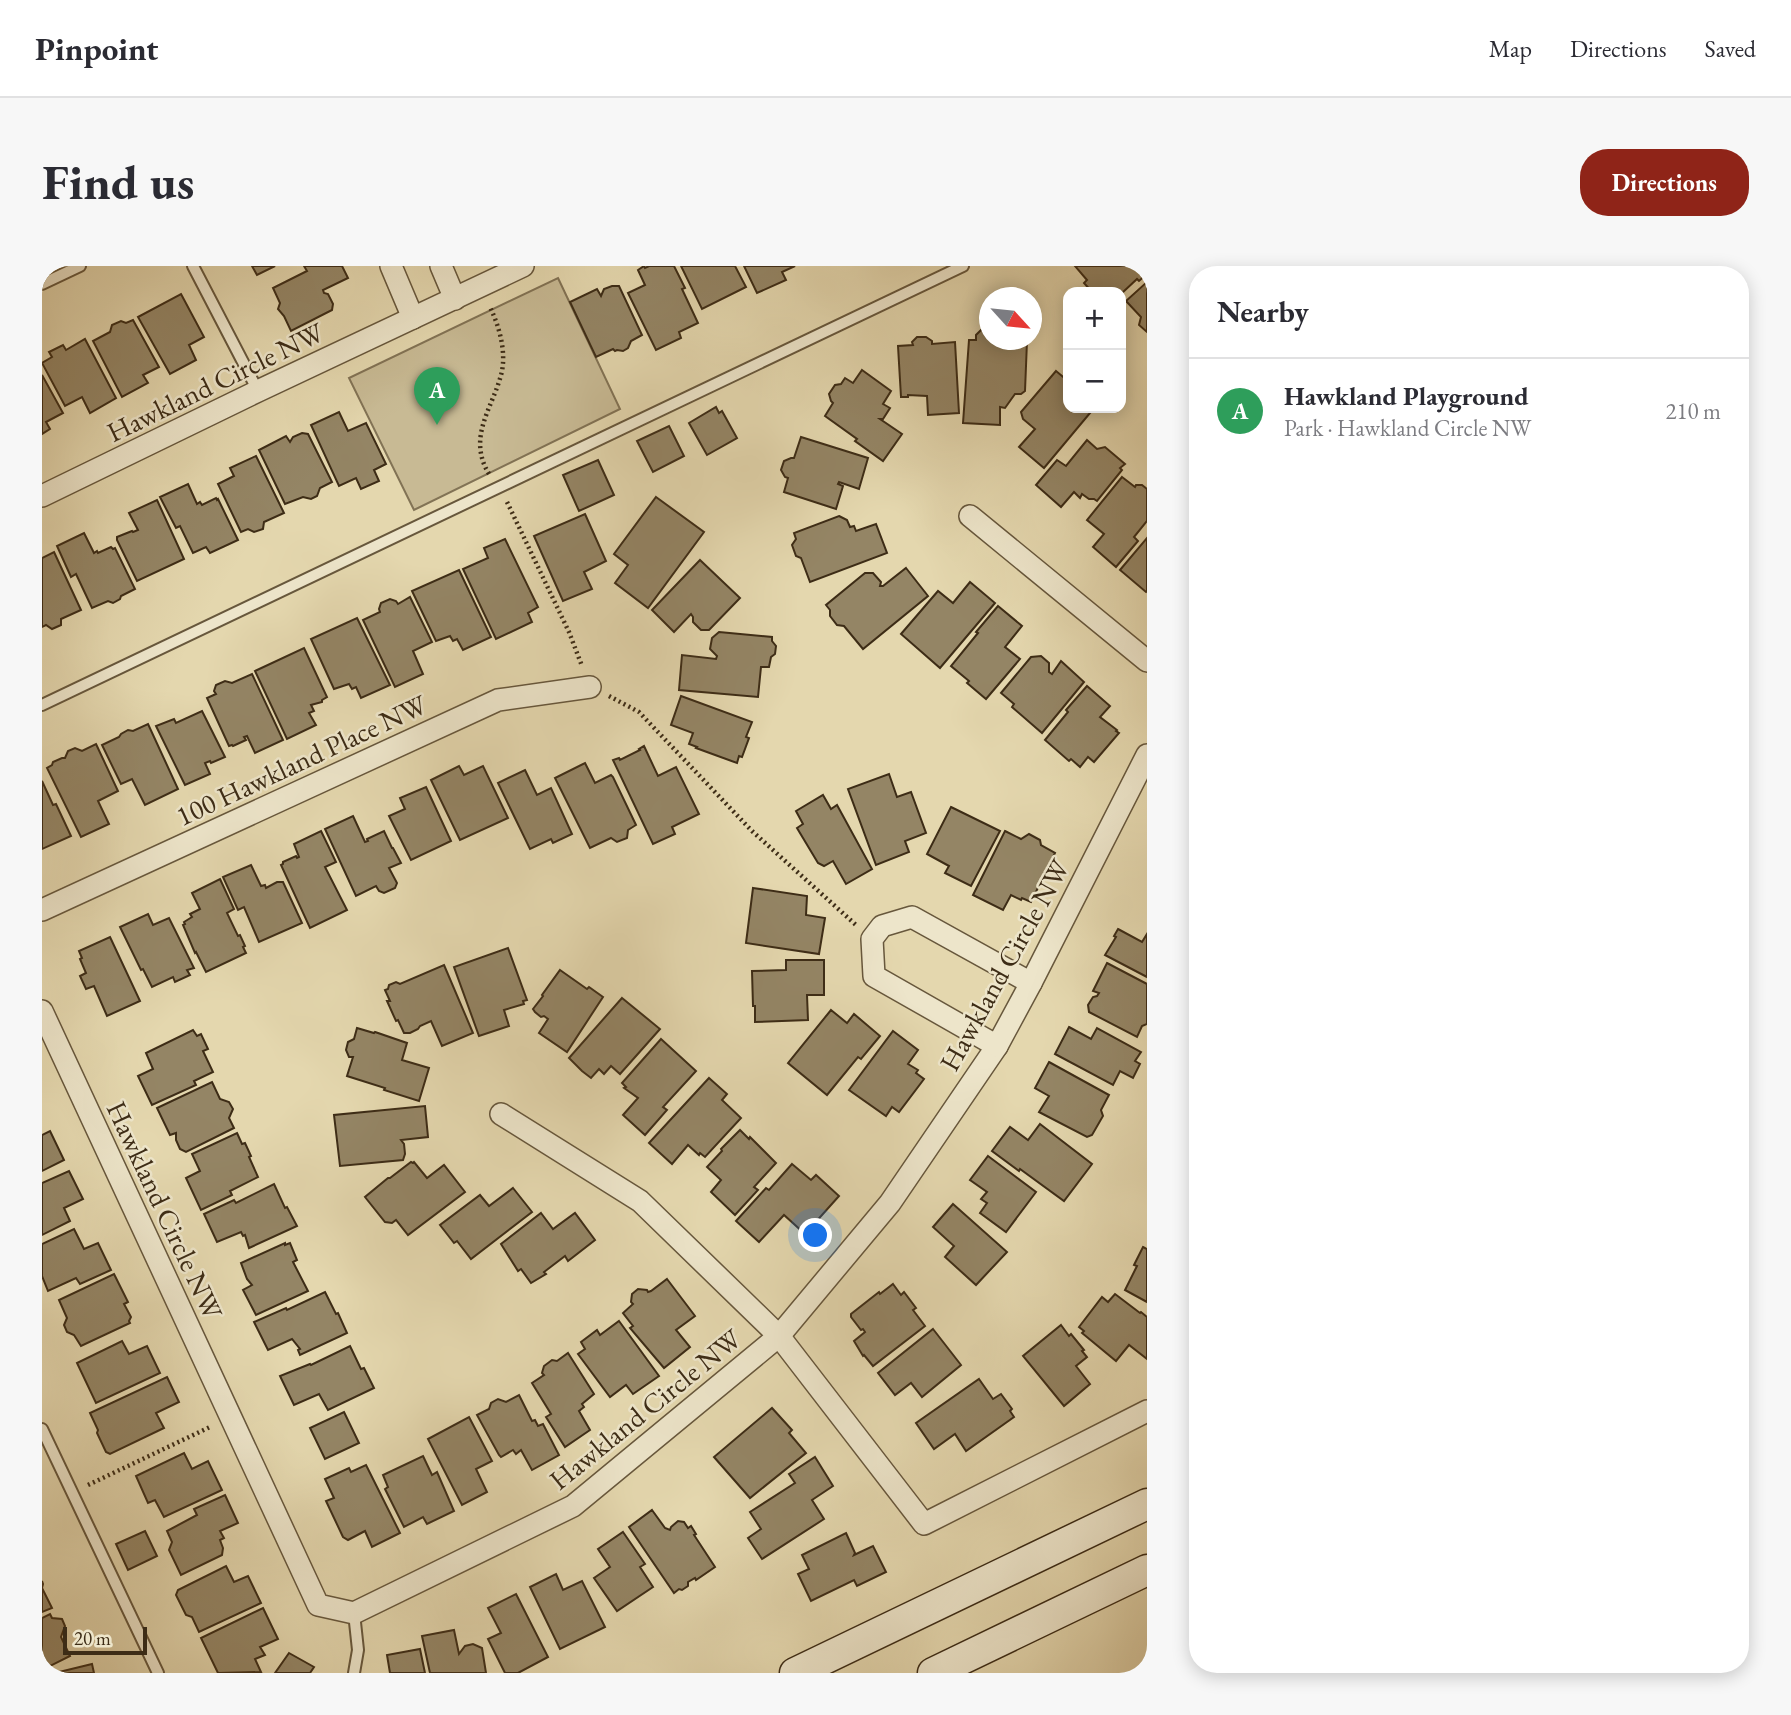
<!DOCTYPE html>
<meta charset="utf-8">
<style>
:root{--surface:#fff;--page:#f7f7f7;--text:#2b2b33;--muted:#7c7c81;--line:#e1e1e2;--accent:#8f2418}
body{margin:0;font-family:"EB Garamond",serif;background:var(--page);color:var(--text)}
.controls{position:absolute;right:21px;top:21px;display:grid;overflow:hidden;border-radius:14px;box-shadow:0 4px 18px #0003}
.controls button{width:63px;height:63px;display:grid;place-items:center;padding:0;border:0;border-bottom:2px solid var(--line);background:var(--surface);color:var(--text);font:35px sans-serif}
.compass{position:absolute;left:937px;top:21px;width:63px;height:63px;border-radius:50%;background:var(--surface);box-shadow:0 4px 18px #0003;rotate:117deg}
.scale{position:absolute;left:21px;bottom:18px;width:84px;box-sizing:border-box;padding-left:7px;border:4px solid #3d2c16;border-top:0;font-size:19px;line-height:24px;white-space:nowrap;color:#3d2c16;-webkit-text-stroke:5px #ede5ca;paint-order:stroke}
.you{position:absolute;left:774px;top:970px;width:24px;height:24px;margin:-18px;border:5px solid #fff;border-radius:50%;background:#1a73e8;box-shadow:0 0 0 10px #1a73e833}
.badge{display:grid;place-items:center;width:46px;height:46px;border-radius:50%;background:var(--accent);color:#fff;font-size:23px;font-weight:700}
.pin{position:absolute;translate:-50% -58px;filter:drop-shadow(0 2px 4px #0008)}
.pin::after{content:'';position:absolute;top:37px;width:24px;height:21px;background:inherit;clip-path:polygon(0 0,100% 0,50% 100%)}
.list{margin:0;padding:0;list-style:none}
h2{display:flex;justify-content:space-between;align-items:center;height:91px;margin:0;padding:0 28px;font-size:30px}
h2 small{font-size:23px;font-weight:400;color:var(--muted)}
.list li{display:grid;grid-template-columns:46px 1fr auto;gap:21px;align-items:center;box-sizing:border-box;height:105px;padding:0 28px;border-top:2px solid var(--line)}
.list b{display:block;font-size:26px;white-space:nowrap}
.list p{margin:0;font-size:23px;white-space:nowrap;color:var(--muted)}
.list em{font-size:23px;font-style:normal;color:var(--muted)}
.map{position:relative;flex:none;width:1105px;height:1407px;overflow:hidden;border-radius:28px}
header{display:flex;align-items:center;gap:42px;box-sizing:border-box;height:98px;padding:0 35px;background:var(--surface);border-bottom:2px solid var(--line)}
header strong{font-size:33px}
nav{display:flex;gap:38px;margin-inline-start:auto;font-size:24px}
.intro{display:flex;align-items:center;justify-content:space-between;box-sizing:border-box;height:168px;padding:0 42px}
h1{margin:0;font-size:49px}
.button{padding:18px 32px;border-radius:28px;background:var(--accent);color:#fff;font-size:24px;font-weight:700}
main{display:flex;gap:42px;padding:0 42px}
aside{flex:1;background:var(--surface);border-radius:28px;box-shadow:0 4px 18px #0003}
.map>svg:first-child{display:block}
.green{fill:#c8ba94;stroke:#827355;stroke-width:2}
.building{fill:#948565;stroke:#3d2c16;stroke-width:2}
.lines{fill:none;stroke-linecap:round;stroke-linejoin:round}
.service-casing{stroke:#67573c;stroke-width:14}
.minor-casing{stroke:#67573c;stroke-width:24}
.secondary-casing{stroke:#3d2c16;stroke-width:33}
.path{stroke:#3d2c16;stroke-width:4.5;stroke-dasharray:2 3.5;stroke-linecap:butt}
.service{stroke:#ede5ca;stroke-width:10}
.minor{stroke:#ede5ca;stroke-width:21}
.secondary{stroke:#ede5ca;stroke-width:30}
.labels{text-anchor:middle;stroke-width:5;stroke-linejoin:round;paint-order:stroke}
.street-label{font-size:28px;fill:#3d2c16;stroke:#ede5ca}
</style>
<header>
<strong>Pinpoint</strong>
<nav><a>Map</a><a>Directions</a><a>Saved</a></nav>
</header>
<div class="intro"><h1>Find us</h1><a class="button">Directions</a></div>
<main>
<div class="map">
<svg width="1105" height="1407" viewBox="0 0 1105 1407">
<rect width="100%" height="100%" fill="#e4d7ae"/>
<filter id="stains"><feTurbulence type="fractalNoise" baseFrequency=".00286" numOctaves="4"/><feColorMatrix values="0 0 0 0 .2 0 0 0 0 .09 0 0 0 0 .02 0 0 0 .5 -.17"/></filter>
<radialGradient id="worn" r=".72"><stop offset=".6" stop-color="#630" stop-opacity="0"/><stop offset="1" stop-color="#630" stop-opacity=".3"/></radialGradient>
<polygon class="green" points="516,12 578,143 372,244 307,112"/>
<g class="building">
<polygon points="210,0 233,0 215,9"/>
<polygon points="262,0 300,0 306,12 281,24 282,27 286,28 291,38 290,44 249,65 242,50 236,43 238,37 231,22 265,5"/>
<polygon points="602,0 603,2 607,0 632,0 643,22 640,23 656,57 637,66 639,72 614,84 586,27 603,19 596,4"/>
<polygon points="639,0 693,0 704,21 660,43"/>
<polygon points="702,0 753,0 740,6 744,14 715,27"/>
<polygon points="1033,0 1105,0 1105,8 1097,15 1095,13 1079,28 1079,26 1050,26 1042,17 1045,14"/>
<polygon points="1105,16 1105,66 1097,59 1099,51 1084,35"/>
<polygon points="570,20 577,20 600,69 589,75 586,82 581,85 575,84 573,85 571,83 554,91 528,36 555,23 559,30 562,23"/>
<polygon points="139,28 162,71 147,79 154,94 128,108 96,51"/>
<polygon points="91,54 117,101 101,109 106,117 80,131 51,75 68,66 70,59 79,55 84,57"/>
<polygon points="940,63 948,63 948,74 960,75 962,74 974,74 985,75 983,125 979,128 973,128 963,142 958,141 958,159 921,157 927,74 934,74 934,69"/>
<polygon points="875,71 884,71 890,75 890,78 913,76 917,147 886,149 885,130 866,129 866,131 859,131 856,80 871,79 870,76"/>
<polygon points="43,73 74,132 48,147 40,131 23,140 0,97 10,91 7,86 21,79 24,84"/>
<polygon points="820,104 849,125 841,138 848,142 841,153 838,153 860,168 841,195 813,175 815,173 783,150 791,137 789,135 787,128 793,119 799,118 803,112 811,117"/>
<polygon points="1014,105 1026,115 1026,142 1052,142 1047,146 1048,147 1002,202 977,181 993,163 981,153 979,146"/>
<polygon points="0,109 21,147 4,156 8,163 0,168"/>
<polygon points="674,141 677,147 680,145 695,172 665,189 647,157"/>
<polygon points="297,146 306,165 324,157 344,198 332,204 337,215 319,223 314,212 297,220 269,159"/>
<polygon points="627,160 642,190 611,206 595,175"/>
<polygon points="260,167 266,168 290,216 278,222 275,230 269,233 261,231 243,238 217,184 244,170 248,176 251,171"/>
<polygon points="759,171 826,192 817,223 797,216 796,218 801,220 794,243 742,226 746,212 743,211 739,204 742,195 749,192 752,192"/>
<polygon points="1045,174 1055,183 1063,181 1083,198 1078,202 1080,204 1055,235 1052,233 1047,233 1040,228 1038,232 1032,226 1019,241 994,219 1015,194 1024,200"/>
<polygon points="214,190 242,247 222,256 221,263 212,266 206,263 199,266 176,218 192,210 188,202"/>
<polygon points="556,194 572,229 537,245 521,209"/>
<polygon points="1080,211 1093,221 1094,219 1100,219 1105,223 1105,255 1092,271 1096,275 1074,301 1051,281 1062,268 1045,254"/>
<polygon points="146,218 155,238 158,236 160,239 174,232 175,234 176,233 196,274 168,287 164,281 151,287 138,260 134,262 118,231"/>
<polygon points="614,231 662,266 606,342 573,317 586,299 572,288"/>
<polygon points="115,234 142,293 95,315 75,274 75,271 90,265 91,266 96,264 87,247"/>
<polygon points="543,248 564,295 542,306 550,323 521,335 492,270"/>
<polygon points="797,250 805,254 808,261 812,260 814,265 834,258 845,287 768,316 759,292 754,290 750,279 754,273 752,267"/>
<polygon points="42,267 52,287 55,285 56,287 69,281 71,283 73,282 93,323 79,330 78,333 71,337 66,335 50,342 34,308 29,311 15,280"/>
<polygon points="1105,272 1105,325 1104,326 1078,304"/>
<polygon points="463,273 496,341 486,347 490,356 454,373 421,303 446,292 442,282"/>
<polygon points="12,286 39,344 19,353 19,359 10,363 4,359 0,361 0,292"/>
<polygon points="658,294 698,332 667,364 659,364 651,356 651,351 649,348 632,366 610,344"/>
<polygon points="864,302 886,330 821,383 802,360 795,359 788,350 788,344 784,339 823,307 831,307 839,316 838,320 841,320"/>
<polygon points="417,304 449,371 421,384 415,373 411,375 408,370 394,375 370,325"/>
<polygon points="928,316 953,337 898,402 859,368 896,325 911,337"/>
<polygon points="368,331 390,376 371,385 381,408 353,421 321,354 338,346 337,343 339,337 348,333 354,335 356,338"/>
<polygon points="956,340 980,360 963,381 978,393 944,433 925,417 927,415 909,400 936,367 934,366"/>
<polygon points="315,352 348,419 319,432 314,421 310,423 307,418 292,423 269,373"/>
<polygon points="677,366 730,371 730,375 734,380 733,388 729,391 727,401 719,401 716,431 637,424 640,389 674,393 675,390 668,383 670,372"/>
<polygon points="262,382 285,431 280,434 280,436 269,439 272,445 267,447 274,459 245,473 213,405"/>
<polygon points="999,390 1007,397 1007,406 1010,408 1019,395 1042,416 1000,467 970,441 972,438 959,427 989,391"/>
<polygon points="210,408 241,474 213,487 205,470 202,471 204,474 191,480 190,479 187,480 165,432 174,428 172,425 174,419 183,415 190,417"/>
<polygon points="1045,420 1068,440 1058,451 1075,464 1074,465 1077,467 1052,496 1046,491 1038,501 1029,493 1027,495 1003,474 1026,446 1024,444"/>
<polygon points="639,430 710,456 704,471 707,472 700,491 697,490 695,497 654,482 655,481 647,478 651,467 629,459"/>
<polygon points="160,445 183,491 169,497 168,495 163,497 168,508 143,519 114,460 132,453 134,457"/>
<polygon points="106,458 136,523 103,539 90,513 79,518 60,479 77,471 79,468 86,464 91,465"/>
<polygon points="54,478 76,525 56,535 67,558 39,571 5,502 10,499 11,496 20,492 23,492 26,485 33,482 40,485"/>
<polygon points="602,480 616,510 634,501 657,548 630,561 633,568 611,578 571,494 577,492 578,494 598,484 597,483"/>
<polygon points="543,497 553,517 569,509 571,511 594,559 586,564 585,572 575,576 569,572 548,582 513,512"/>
<polygon points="417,500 422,509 441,500 466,552 418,574 389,514"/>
<polygon points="483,504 495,529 509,522 530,568 511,577 509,573 488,583 456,517"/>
<polygon points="847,508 855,531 869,526 884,567 863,575 867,586 834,599 806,523"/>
<polygon points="0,515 11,539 14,538 29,570 0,583"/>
<polygon points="384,521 409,575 369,594 347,550 363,543 358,532"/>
<polygon points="781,529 789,543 795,539 830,603 804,618 791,595 782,600 776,597 755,562 761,558 754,545"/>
<polygon points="909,541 958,565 929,620 903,607 907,600 885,588"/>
<polygon points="311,550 323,576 326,575 325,573 342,565 350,582 351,582 359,597 347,602 355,617 353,622 342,627 337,625 334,620 314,630 283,563"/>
<polygon points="279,565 294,596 283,601 305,644 268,662 239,599 241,598 241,596 254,590 255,592 257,591 252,578"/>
<polygon points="963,565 979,573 987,568 998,574 999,579 1013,587 989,636 980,632 979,634 969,629 961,644 931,629"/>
<polygon points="209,599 219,620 223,619 224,622 235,616 241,616 260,657 217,676 202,641 196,644 181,611"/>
<polygon points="178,613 192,643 185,647 196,670 198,669 203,680 201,681 204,687 164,706 154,686 153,687 141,659 143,658 142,656 150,651 148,648 158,643 150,627"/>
<polygon points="711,622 765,630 764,649 783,652 777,688 704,677"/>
<polygon points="106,648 111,659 127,652 152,702 145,704 148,709 133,716 131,711 110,721 101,703 99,704 78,661"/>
<polygon points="1076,663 1100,676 1105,668 1105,711 1063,689 1074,671 1072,670"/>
<polygon points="68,671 98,735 65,750 52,720 44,723 38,710 44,707 38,693 40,692 37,685"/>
<polygon points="466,682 485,734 481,735 482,738 462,744 467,760 437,770 412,701"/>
<polygon points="744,694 782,694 782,729 765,729 766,754 713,756 713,740 711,740 710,705 744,704"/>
<polygon points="1065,697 1105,718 1105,758 1100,760 1095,771 1047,746 1046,739 1051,731 1055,730 1057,727 1051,725"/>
<polygon points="402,699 431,767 400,780 389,755 378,760 376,763 368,767 362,767 356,754 354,755 345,735 348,735 343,724 346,723 347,719 354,716 358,718"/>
<polygon points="518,704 545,723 547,721 561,731 525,786 497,767 506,753 502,750 499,751 493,746 491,743 501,730 500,729"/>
<polygon points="580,732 618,763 578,808 569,800 562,808 557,803 549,812 540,805 527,792"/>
<polygon points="789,744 805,757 812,748 838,770 819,793 816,791 785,829 746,797"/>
<polygon points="1027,761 1049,773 1055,762 1099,786 1093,795 1098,798 1091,812 1078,805 1071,819 1013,788"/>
<polygon points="315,762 332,767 333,766 365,777 360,794 387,802 377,835 342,824 343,822 305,810 311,791 307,791 304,784 306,776 312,773"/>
<polygon points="151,764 155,770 159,768 166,783 161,785 171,806 152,815 154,819 110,839 96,810 111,803 104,787"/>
<polygon points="851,765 876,784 866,798 876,804 874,807 882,813 857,846 850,841 844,850 807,824"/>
<polygon points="619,773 654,805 621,841 625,844 603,869 581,849 596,832 582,822 584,821 580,817"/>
<polygon points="1007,796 1067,829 1059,844 1061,850 1050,869 1045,871 997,846 1007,830 993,822"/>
<polygon points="667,812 685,828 680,834 699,852 663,891 658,887 657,889 646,879 630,898 607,877"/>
<polygon points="170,816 178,833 187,836 191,843 187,852 192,862 144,886 138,883 134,874 134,867 128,869 115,842"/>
<polygon points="383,840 386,871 359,874 362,878 363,888 361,894 298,900 292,849"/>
<polygon points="998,858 1050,898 1022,935 978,903 977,905 950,885 968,861 986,874"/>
<polygon points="698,864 707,873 708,871 734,897 712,921 716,924 693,949 669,926 679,914 665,901 680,885 679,883"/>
<polygon points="8,865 22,894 0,905 0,869"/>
<polygon points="195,867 200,878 203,877 209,890 207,891 216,911 188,925 190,929 159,944 144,912 158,905 150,888"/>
<polygon points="946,890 994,926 964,966 938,947 945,937 939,933 945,926 928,914"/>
<polygon points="369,896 371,897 372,896 385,912 402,899 423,926 366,969 354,954 350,957 343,956 323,931 346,912 348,912"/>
<polygon points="750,898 769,914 774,909 797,930 763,968 742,949 717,976 694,955 724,922 727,924"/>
<polygon points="27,905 41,933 22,942 28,955 0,969 0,917"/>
<polygon points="232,918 243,942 245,941 255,960 207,982 203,969 201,970 199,966 175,976 162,948 192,934 194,937"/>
<polygon points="471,922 490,946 429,993 415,975 412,977 398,959 438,929 447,940"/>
<polygon points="911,938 965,986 934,1019 903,991 912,980 891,961"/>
<polygon points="499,947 511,963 533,947 553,974 526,995 523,990 502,1006 504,1008 489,1017 479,1003 476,1005 459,978"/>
<polygon points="32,963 42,983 56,977 69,1004 38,1018 34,1012 6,1025 0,1010 0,978"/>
<polygon points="243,977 243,979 248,977 255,994 251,996 266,1025 214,1049 201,1024 210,1019 205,1013 199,997"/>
<polygon points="1101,981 1105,983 1105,1036 1083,1024 1095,1000 1092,999"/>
<polygon points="72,1008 86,1036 82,1038 89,1051 87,1055 88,1057 39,1080 32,1069 25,1066 22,1059 25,1052 17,1034"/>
<polygon points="625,1013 653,1050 634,1064 648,1081 622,1102 588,1062 591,1060 581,1047 591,1038 589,1036 590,1028 596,1023 605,1024 606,1026 609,1025"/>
<polygon points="851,1018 859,1029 862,1026 874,1042 871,1044 883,1060 831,1100 822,1089 821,1090 812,1075 823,1066 821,1063 819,1064 809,1051 809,1048 837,1026 838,1028"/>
<polygon points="283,1026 294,1048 296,1047 305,1067 258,1089 256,1084 258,1083 250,1073 226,1084 212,1056 244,1042 245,1044"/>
<polygon points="1073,1028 1098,1047 1099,1046 1105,1051 1105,1093 1087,1079 1074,1095 1040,1067 1042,1065 1037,1061 1060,1031 1066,1036"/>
<polygon points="577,1055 617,1110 591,1128 584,1119 568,1131 536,1088 543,1083 539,1076 555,1064 558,1069"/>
<polygon points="1019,1059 1027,1070 1029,1068 1042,1084 1040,1085 1045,1091 1034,1100 1048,1118 1022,1140 981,1090"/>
<polygon points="891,1063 919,1099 880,1131 869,1117 853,1129 836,1107"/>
<polygon points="80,1075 87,1088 105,1080 118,1107 54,1137 35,1097"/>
<polygon points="308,1080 319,1103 322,1102 332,1122 286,1144 277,1128 252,1139 238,1110 268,1098 269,1099"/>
<polygon points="526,1087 552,1128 540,1138 542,1141 537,1145 548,1164 523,1181 504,1151 509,1148 490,1117 502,1109 500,1107 502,1100 510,1094 515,1095"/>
<polygon points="125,1111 137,1136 114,1147 122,1162 68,1188 64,1186 55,1167 56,1164 48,1147"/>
<polygon points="937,1113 951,1133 959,1128 970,1143 968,1145 972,1151 924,1185 913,1168 892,1183 874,1157"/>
<polygon points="477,1129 490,1155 493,1154 496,1160 501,1158 517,1189 490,1204 479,1184 474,1188 471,1184 459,1191 457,1189 435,1149 447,1143 449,1137 456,1133 464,1136"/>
<polygon points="730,1142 750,1164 747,1167 764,1187 708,1232 672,1191"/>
<polygon points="302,1146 317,1177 283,1193 268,1162"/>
<polygon points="427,1151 450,1195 434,1203 445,1226 420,1239 386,1173"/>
<polygon points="142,1187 150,1203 166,1195 180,1224 122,1251 113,1234 106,1237 94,1210"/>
<polygon points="381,1190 390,1209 395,1206 412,1245 385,1258 381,1251 362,1261 343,1223 346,1221 341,1209"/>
<polygon points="773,1191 791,1220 770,1234 782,1253 720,1293 706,1272 719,1263 708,1246 753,1217 747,1208"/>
<polygon points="324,1199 358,1267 330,1281 323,1265 306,1274 301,1271 284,1235 292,1232 283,1213 307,1202 309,1206"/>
<polygon points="183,1229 196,1257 178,1265 182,1272 178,1274 181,1282 180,1289 139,1309 127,1284 130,1276 125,1265 155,1249 152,1243"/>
<polygon points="610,1244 623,1262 628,1264 629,1261 636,1255 642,1256 646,1262 649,1260 654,1268 652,1269 673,1301 654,1314 653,1312 646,1316 646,1320 640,1324 637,1323 632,1327 587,1261"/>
<polygon points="103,1265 115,1290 86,1304 74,1278"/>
<polygon points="581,1266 603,1298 598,1301 611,1321 575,1345 552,1312 568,1301 556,1283"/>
<polygon points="804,1267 813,1287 812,1289 831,1280 844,1306 815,1320 812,1314 769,1335 756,1308 767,1303 760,1289"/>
<polygon points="184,1300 192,1316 206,1310 219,1337 157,1366 150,1351 144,1349 134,1329 136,1324"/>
<polygon points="514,1308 521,1324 540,1315 563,1361 518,1383 488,1321"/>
<polygon points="0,1315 1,1318 0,1322 10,1342 0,1346"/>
<polygon points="474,1328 506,1391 476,1407 463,1407 446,1373 459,1367 446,1342"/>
<polygon points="221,1342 236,1373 218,1381 223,1389 213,1393 219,1406 176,1407 159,1372"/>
<polygon points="8,1348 10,1352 20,1353 23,1360 19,1371 28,1390 0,1404 0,1352"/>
<polygon points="412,1364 417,1388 423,1380 431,1378 440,1382 444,1407 388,1407 380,1370"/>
<polygon points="378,1383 383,1407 348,1407 345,1389"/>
<polygon points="247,1387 272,1401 268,1407 233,1407"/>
<polygon points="50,1398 52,1407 13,1407"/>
</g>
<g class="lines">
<g class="service-casing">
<g id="service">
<polyline points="151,0 216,125"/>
<polyline points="0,18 38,0"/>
<polyline points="0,439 921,0"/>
<polyline points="0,1163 116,1407"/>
<polyline points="312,1407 316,1384 312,1347"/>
</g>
</g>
<g class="minor-casing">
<g id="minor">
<polyline points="349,0 371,52"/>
<polyline points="399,0 413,33"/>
<polyline points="0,230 216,125 481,0"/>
<polyline points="928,250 1105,395"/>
<polyline points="0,644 456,434 548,421"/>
<polyline points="0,745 276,1339 312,1347 531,1240 737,1070 848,937 955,780 989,717 1105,489"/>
<polyline points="955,780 832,710 830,673 840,660 870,651 989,717"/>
<polyline points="459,848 598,935 737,1070 882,1258 1105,1145"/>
</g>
</g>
<g class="secondary-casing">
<g id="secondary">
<polyline points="753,1407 1105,1238"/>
<polyline points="891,1407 1105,1304"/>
</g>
</g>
<g class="path">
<path d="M 447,208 C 424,170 452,141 460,105 C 464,84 457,60 448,41"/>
<polyline points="465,236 527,366 540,400"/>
<polyline points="567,430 597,446 710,565 814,659"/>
<polyline points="46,1219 168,1161"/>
</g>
<use href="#service" class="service"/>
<use href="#minor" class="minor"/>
<use href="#secondary" class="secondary"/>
</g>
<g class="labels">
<g class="street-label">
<text transform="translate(173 116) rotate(-26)" y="10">Hawkland Circle NW</text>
<text transform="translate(259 494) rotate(-25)" y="10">100 Hawkland Place NW</text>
<text transform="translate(962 699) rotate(-61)" y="10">Hawkland Circle NW</text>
<text transform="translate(123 944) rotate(65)" y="10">Hawkland Circle NW</text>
<text transform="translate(603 1143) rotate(-39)" y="10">Hawkland Circle NW</text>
</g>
</g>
<rect width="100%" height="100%" filter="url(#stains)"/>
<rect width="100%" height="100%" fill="url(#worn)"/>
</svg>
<div class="controls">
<button>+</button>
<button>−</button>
</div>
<svg class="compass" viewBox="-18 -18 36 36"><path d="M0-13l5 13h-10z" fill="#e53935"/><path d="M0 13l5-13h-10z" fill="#7c7c81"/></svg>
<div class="scale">20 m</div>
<div class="you"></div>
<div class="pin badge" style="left:395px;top:159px;background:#2e9e5b">A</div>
</div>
<aside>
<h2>Nearby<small></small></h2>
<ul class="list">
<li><span class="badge" style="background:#2e9e5b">A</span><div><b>Hawkland Playground</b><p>Park · Hawkland Circle NW</p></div><em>210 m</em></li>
</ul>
</aside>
</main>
